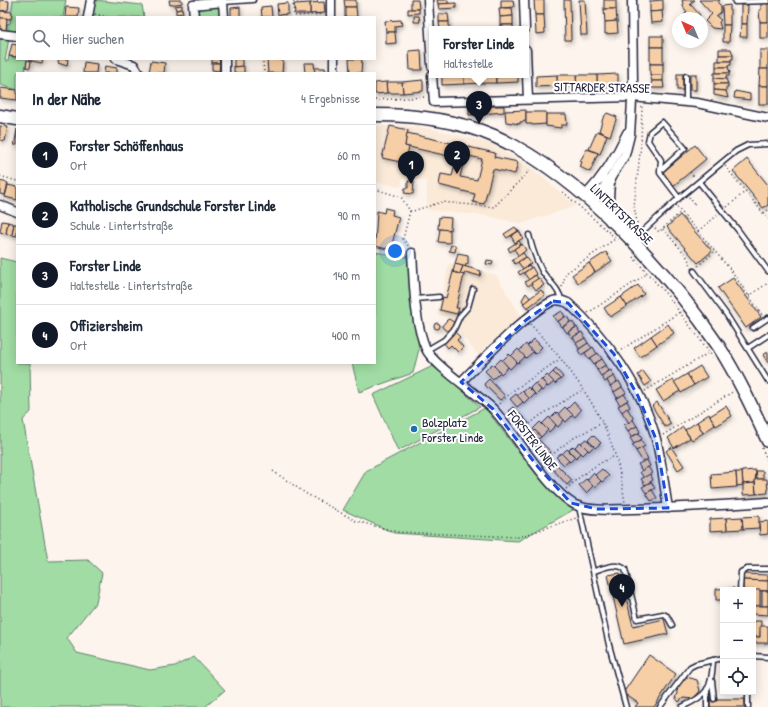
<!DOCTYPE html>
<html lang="de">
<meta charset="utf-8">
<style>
:root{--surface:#fff;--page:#f6f6f7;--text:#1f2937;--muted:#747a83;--line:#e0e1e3;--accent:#111827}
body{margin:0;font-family:"Patrick Hand",sans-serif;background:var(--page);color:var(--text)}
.controls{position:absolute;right:12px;bottom:12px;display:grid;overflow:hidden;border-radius:0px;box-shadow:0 2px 10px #0003}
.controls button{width:36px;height:36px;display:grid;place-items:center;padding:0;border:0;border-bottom:1px solid var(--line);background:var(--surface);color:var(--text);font:20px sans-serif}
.compass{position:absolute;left:672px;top:12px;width:36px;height:36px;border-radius:50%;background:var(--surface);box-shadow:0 2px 10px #0003;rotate:316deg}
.you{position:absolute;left:395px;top:251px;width:14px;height:14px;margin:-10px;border:3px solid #fff;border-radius:50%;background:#1a73e8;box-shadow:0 0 0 6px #1a73e833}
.badge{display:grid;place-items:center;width:26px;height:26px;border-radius:50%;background:var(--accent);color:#fff;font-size:13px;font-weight:700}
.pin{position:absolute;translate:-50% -33px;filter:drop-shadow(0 1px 2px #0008)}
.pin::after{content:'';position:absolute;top:21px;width:14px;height:12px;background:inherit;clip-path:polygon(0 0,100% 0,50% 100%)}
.popup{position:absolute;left:429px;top:26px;width:100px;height:52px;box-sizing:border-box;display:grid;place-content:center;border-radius:0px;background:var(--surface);filter:drop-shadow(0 1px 3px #0005);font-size:13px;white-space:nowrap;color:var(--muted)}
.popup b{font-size:15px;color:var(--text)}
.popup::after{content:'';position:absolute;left:50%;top:100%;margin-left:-8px;border:8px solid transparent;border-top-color:var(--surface)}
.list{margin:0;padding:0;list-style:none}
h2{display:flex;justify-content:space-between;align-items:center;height:52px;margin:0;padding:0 16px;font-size:17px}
h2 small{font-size:13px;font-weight:400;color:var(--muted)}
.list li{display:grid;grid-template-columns:26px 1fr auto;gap:12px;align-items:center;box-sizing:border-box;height:60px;padding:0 16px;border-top:1px solid var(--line)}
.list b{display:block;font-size:15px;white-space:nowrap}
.list p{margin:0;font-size:13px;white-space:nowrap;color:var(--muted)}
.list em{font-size:13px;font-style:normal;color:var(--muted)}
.icon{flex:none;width:22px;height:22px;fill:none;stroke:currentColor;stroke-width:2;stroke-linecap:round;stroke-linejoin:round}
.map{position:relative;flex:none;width:768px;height:707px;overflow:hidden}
.search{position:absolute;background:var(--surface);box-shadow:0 2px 10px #0003;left:16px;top:16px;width:360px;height:44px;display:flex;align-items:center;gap:10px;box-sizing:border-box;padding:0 14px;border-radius:0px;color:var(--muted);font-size:15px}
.panel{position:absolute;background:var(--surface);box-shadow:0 2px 10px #0003;left:16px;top:72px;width:360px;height:292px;border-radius:0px}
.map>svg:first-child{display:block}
.built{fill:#fbead8}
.green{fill:#a0dca3;stroke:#617f6f}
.building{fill:#f7cfa6;stroke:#22223b;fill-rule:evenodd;filter:url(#shadow)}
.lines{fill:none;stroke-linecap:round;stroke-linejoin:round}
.lane-casing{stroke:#22223b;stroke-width:7}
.street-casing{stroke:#22223b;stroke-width:11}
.secondary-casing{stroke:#22223b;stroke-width:15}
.path{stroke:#22223b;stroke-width:1.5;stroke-dasharray:1 3;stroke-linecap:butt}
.lane{stroke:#fff;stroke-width:4}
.street{stroke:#fff;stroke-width:8}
.secondary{stroke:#fff;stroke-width:12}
.marked{fill:#1d4ed8;fill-opacity:0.2;stroke:#1d4ed8;stroke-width:3;stroke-dasharray:8 5;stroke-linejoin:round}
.poi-dot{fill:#1f6fb2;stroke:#fff;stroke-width:1.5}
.labels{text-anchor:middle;stroke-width:4;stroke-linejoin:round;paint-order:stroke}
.street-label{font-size:13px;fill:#22223b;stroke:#fff}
.poi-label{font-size:13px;fill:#22223b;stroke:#fff;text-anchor:start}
</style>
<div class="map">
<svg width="768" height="707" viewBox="0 0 768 707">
<defs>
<filter id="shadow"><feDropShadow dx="1.5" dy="2.5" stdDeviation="2" flood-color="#0004"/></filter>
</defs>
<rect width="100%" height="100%" fill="#fdf5ed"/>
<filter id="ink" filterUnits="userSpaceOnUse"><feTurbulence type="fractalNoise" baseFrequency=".025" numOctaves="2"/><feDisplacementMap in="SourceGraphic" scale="8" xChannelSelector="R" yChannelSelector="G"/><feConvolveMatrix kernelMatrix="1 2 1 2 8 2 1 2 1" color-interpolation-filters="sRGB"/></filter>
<g filter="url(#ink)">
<g class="built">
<polygon points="260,59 286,59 286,73 261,73"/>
<polygon points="375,126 408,126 432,129 490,143 533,169 576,206 521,224 488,216 427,210 427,181 403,179 401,187 375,182"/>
<polygon points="449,263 496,275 521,316 488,345 479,356 457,330 460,322 437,314"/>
</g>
<g class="green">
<polygon points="13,0 66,0 63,17 17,17 17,33 6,31 7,24 10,23"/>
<polygon points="95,0 142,5 144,17 92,17"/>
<polygon points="218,6 219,7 221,16 218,17 199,17 197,15 198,8"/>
<polygon points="0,37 9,38 5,61 8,61 9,56 17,57 17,59 27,59 25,73 17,73 17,90 0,85"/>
<polygon points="375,252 407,257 419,349 413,373 359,392 352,363 375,363"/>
<polygon points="0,258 17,262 17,363 30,363 31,412 23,420 48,561 88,560 102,573 96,602 67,638 77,653 150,670 175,666 194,657 225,690 205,707 0,707"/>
<polygon points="435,365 480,407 398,451 373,395"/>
<path d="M 485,408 C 510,439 542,487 573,510 L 518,541 L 394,533 L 343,510 L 366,471 Z"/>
</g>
<g class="building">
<polygon points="0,0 9,1 8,10 0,11"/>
<polygon points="169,0 182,0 182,3 170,5"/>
<polygon points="344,0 356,0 356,7 345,7"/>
<polygon points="411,0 418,0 419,9 411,9"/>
<polygon points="437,0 448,0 448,4 438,4"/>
<polygon points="501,0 513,0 514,7 501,8"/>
<polygon points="534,0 544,0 544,15 535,15"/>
<polygon points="564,0 570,0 571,40 565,40"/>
<polygon points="579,0 585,0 587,35 581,35"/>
<rect x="604" y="0" width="12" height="9"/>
<polygon points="663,0 663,11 650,12 650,1"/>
<polygon points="682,0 695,0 690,4 700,15 697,18 685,18 685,14 687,12 684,8"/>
<polygon points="699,0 720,0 718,3 721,6 721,12 716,16 721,20 719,22 721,29 712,28 705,21 712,14"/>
<polygon points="324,2 325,13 310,14 310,3"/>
<polygon points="288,3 288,14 278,15 277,4"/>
<polygon points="310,3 310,14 295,14 294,4"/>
<polygon points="456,3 456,8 439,9 438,4"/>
<polygon points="761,3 768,3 768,22 760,22 759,10 761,10"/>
<polygon points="182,5 182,9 176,10 175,6"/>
<polygon points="730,5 730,25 723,25 722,6"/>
<polygon points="741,5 748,5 747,24 741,24"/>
<polygon points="271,6 272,17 262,17 261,7"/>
<polygon points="66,7 79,8 78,17 65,17"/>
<polygon points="240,7 240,17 231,17 231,8"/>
<polygon points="345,7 356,7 357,17 345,17"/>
<polygon points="499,8 512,8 513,16 500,17"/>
<polygon points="182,9 183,13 176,14 176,10"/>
<polygon points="408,9 419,9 419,13 408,14"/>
<polygon points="604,9 616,9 617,21 605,22"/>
<polygon points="0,11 12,12 11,19 0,18"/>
<polygon points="662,11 663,22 651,23 650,12"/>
<polygon points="439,14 448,14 449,22 439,22"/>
<polygon points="535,15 544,15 545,33 536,34"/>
<polygon points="414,16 419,16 420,22 414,22"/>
<polygon points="513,16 513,25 500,25 500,17"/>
<polygon points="0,18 7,18 6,31 0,30"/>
<polygon points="401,20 402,25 395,26 395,32 386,32 385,21"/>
<polygon points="617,21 618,33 605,34 605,22"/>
<polygon points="439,22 449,22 449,29 440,29"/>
<rect x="760" y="22" width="8" height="16"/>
<polygon points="741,24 747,24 747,37 740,37"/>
<rect x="500" y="25" width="13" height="4"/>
<polygon points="723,25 730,25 729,42 723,42"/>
<polygon points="386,32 395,32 396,43 386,44"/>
<rect x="650" y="36" width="13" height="11"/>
<polygon points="12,44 17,45 17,57 9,56"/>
<rect x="650" y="47" width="13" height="17"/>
<polygon points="719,49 731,49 733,55 719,55"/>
<polygon points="421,50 422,70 410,70 409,51"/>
<rect x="760" y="50" width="8" height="19"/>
<polygon points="719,55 733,55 733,59 731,59 731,61 719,61"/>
<polygon points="32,59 43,59 42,63 31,61"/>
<polygon points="59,59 68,59 67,66 58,63"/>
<polygon points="212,59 219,59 220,63 212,63"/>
<polygon points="234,59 242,59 242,66 234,67"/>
<polygon points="267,59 283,60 282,73 268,73"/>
<polygon points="349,59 362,59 361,73 350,73"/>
<polygon points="27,60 31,61 30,68 26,67"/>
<polygon points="151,61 165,63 164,73 149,73"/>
<polygon points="716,61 731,61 731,65 728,65 728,67 716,67"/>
<polygon points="84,62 97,64 96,73 83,73"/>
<polygon points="212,63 220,63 219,71 212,70"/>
<polygon points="304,63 314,63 315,73 305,73"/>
<rect x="650" y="64" width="13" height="11"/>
<polygon points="105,66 117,68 117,73 104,73"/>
<polygon points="244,66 244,73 234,73 234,67"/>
<polygon points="716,67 728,67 730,73 716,73"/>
<polygon points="314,68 325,68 326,73 315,73"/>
<polygon points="760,69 768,69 768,86 759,86"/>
<polygon points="714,73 729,73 729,76 726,76 726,79 714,78"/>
<polygon points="618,74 618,85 597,86 597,75"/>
<rect x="677" y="74" width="6" height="16"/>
<rect x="690" y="74" width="6" height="16"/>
<polygon points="442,75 464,75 464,84 442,85"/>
<polygon points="464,75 480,75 480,83 464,84"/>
<rect x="480" y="75" width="16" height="8"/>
<polygon points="496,75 518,75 518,82 496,83"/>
<polygon points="557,75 576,75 577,86 557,86"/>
<polygon points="557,75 557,86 536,87 536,76"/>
<polygon points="576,75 597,75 597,86 577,86"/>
<polygon points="650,75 663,75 663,81 652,81"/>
<polygon points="714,78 726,79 728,84 714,84"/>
<polygon points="423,80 423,91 403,93 402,82"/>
<polygon points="652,81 663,81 664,88 650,88"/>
<polygon points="386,82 402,82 403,93 387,93"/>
<polygon points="386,82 387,93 375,94 375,83"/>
<polygon points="714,84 728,84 728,88 726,88 726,91 714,90"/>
<rect x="759" y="86" width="9" height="18"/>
<polygon points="0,88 17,90 17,100 0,98"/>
<polygon points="714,90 726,91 728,98 714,95"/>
<polygon points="735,91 750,94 750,100 734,98"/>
<polygon points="494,106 504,106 504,112 469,115 469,108"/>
<polygon points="526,110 526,121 520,122 520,124 506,122 505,111"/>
<polygon points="526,112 546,112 546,124 532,125 532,124 526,124"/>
<polygon points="607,113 617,117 610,136 599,131 603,118"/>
<polygon points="546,114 566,114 567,125 561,125 561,128 546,126"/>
<polygon points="0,126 8,127 5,141 0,140"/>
<polygon points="390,126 408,130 405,146 409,147 405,163 382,158"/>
<polygon points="17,129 17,145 14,145 15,141"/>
<polygon points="597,131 607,135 600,154 589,149"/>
<path d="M 407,133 L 495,153 L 494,157 L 518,162 L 515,174 L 493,169 L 484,204 L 473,202 L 475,194 L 439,185 L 441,174 L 452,176 L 457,158 L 405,146 ZM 465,155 L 482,159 L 477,180 L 460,177 Z"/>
<polygon points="695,145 706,159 673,186 662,173"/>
<polygon points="587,149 598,153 590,172 580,167 582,162 580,161"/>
<polygon points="747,159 768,185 768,205 763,208 733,171"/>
<polygon points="0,181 8,183 5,195 0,194"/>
<polygon points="408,181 414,181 413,194 404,193 405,188 408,188"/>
<polygon points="8,185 17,187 17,200 5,197"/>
<polygon points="385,208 393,210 392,215 399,217 391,248 387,247 387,249 375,246 377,211 384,213"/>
<polygon points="680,215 712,251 698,263 667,227"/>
<polygon points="439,217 451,218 450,230 438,229"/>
<polygon points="2,221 8,222 6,234 0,232"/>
<polygon points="8,222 14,224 12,235 6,234"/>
<polygon points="14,224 17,224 17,236 12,235"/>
<polygon points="515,227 518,231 507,238 504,234"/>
<polygon points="440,229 450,230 450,243 438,242"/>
<polygon points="519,231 523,238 515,243 511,236"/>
<polygon points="519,241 521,244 510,252 508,248"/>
<polygon points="522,244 526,250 519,256 514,249"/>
<polygon points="451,245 456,246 455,252 449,251"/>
<polygon points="606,252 612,261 595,272 589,263"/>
<polygon points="458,253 468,255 468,264 466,264 465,267 455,264"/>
<polygon points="523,253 526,257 515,264 512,260"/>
<polygon points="526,257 531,263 523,269 518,262"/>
<polygon points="487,260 493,261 492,265 486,264"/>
<polygon points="589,263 595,272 578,283 572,275"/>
<polygon points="455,264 463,266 460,274 453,272"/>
<polygon points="529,265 531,268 520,275 518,272"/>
<polygon points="463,266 481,271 480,276 465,272 464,275 460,274"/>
<polygon points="532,267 536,274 529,280 524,273"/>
<polygon points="453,272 464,275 456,308 459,308 457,314 440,310 443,297 446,298"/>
<polygon points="536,275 538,279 528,286 525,282"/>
<polygon points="539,278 544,285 536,290 531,283"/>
<polygon points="733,278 761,317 746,328 718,288"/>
<polygon points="638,285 644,294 627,306 621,297"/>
<polygon points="541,290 545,295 527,308 523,303"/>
<polygon points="526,293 530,298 524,303 522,300"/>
<polygon points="621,297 627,306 610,317 604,308"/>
<polygon points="562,311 565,317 557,322 553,316"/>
<polygon points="567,316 570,322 562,327 558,321"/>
<polygon points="449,319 455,323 448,332 443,328 442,326 447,320"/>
<polygon points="572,321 576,327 567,333 563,327"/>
<circle cx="437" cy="326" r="3"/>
<polygon points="668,324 674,333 657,345 651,336"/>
<polygon points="577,327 580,333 572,338 568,332"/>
<polygon points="455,332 460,337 457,340 463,347 458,352 451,345 448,348 444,343"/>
<polygon points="582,332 585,338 577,343 573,337"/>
<polygon points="651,336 657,345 640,357 634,348"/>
<polygon points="585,338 588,343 579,349 576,343"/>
<polygon points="534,339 542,347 535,354 527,346"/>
<polygon points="588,343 592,348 581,355 578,350"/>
<polygon points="526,344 533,352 526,358 519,351"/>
<polygon points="593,347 597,354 589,359 585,353"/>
<polygon points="518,349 525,357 518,363 511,356"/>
<polygon points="768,352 768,363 763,355"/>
<polygon points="598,353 602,359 594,364 590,358"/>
<polygon points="509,354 517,362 510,369 502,361"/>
<polygon points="501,359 508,367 501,374 494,366"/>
<polygon points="602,359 606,365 597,370 594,364"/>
<polygon points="492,364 500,372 493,379 485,371"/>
<polygon points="606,365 609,371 601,376 597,370"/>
<polygon points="700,366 707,377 694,385 687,374"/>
<polygon points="556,369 563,377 560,380 553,372"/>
<polygon points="611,370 614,376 605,382 601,376"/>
<polygon points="643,371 651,382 645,386 638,375"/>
<polygon points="553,372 560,379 555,384 548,377"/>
<polygon points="687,374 694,385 681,393 674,382"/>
<polygon points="547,375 554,382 548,387 542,380"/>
<polygon points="614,376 617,382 610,386 607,380"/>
<polygon points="489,379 505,396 500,400 484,384"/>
<polygon points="541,379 547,386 542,391 536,384"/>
<polygon points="673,380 680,391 663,401 656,390"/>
<polygon points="619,381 622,387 614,392 610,386"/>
<polygon points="535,383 541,390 536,395 530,388"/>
<polygon points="528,387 535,394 530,399 523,392"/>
<polygon points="622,387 626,393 617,398 614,392"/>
<polygon points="522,391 529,398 524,403 517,396"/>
<polygon points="516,394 523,402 517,407 510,399"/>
<polygon points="624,394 628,400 620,405 616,399"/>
<polygon points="627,401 630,407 622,412 618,406"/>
<polygon points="574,402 581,410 575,417 567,409"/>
<polygon points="657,402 671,424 665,427 652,406"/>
<polygon points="726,406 732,416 716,426 710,416"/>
<polygon points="513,407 529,423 524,427 508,411"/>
<polygon points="565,407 573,415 566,422 558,414"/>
<polygon points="627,408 634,419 629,423 622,412"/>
<polygon points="557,412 564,420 558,427 550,419"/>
<polygon points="709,414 715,425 703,433 697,422"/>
<polygon points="549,417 556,425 549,432 542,424"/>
<polygon points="633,420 637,426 628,431 624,425"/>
<polygon points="540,422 548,430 541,437 533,429"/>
<polygon points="697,422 703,433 692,440 685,430"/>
<polygon points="637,426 640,432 631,437 628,431"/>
<polygon points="683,427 690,438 674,448 668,438"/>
<polygon points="535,430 541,437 538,439 532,433"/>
<polygon points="532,433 551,452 546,457 528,437"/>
<polygon points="639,433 642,439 634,444 630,438"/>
<polygon points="593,435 601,443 595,448 588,440"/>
<polygon points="586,439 594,446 589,451 581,443"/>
<polygon points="641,440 645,446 636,451 632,445"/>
<polygon points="580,442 588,450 583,455 575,447"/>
<polygon points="573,446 581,453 576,458 569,450"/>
<polygon points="671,447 684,466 678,470 666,451"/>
<polygon points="642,448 648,459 643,462 636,451"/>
<polygon points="567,449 575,457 570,462 562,454"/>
<polygon points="561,453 569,461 564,465 556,457"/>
<polygon points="647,460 650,466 642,471 638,464"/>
<polygon points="556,464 572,480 567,485 552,468"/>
<polygon points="648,467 652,473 644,478 640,472"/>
<polygon points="602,469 609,476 602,482 595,475"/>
<polygon points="756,470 755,483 743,484 742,471"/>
<polygon points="756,471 763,471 763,479 757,479"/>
<polygon points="736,472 737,487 712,489 711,474"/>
<polygon points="736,472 742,472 743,485 737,486"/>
<polygon points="593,473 601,481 594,488 587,480"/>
<polygon points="650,474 653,480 645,485 641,479"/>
<polygon points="586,479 593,486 586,493 579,485"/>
<polygon points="755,479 767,479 768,493 756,494"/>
<polygon points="651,482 655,488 646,493 642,487"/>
<polygon points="755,483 756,494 743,495 743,484"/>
<polygon points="652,490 657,498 651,501 646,493"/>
<polygon points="759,516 759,528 743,529 742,517"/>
<polygon points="742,517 743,529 727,530 726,518"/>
<polygon points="726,518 727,530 710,531 710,519"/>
<polygon points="768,521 768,534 760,535 759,522"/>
<polygon points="620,573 633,626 664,619 668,634 624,644 608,575"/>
<polygon points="743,574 768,575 768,581 743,580"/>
<polygon points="743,580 768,581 768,591 743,590"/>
<polygon points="734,588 734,590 723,590 723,600 716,600 716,589"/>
<rect x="753" y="590" width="7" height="16"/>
<rect x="762" y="591" width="6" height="15"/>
<polygon points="753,606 768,606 768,615 753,614"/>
<polygon points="754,621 761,621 760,637 753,637"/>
<polygon points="760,626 768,626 768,643 753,643 753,637 760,637"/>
<polygon points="649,655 676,674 654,707 635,707 638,703 623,693"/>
<polygon points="687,677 697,680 700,691 693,699 683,698 679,702 675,697 678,694 677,687 683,678"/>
<rect x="710" y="699" width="35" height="8"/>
</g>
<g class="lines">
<g class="lane-casing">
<g id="lane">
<polyline points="223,2 253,0"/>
<polyline points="735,2 768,1"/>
<polyline points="686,76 686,102"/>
<polyline points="660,171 685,148 662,122 650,132 648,141 661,160 660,170 660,173 679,198"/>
<polyline points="699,182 738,230 768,271"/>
<path d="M 529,235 C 532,248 536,260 542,271 C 548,281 560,289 561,300"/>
<polyline points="633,240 679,198 736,151 748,145 768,144"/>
<polyline points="694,271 726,314 768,381"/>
<polyline points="415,299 439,297"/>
<polyline points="753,328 768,318"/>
<polyline points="748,348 768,335"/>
<polyline points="427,350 444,340 454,329 460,316 468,307 473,289"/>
<polyline points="579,507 609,645 626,707"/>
<path d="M 594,571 C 604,568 616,562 625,569 L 637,619 L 663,614 L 667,616 L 672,625"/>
<polyline points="740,590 741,572 747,569 768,569"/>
<polyline points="753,656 768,657"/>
<polyline points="712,681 714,699"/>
<polyline points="660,707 690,667 696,664 723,658"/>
<path d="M 682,707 C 708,695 712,689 713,660"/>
<polyline points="707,707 707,689"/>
<polyline points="748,707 748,692"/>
</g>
</g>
<g class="street-casing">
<g id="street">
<polyline points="331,0 331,17"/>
<polyline points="428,0 432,66"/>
<polyline points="524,0 525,29"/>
<polyline points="88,17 91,0"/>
<polyline points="194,17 193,5 223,2 224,17"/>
<polyline points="0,34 17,36"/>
<polyline points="526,50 528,99"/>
<polyline points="116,59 134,65 139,73"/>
<polyline points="225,59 225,73"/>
<polyline points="334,59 334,73"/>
<polyline points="432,75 434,102 632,97 697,103 768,118"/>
<path d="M 585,196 C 603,177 616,157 627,133"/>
<polyline points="592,202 608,182 625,155 630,135 633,84 632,0"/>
<polyline points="0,205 17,212"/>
<path d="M 412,253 C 414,282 414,322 426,349 C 433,365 478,394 493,409 C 515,432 551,496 578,506 C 594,512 615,509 632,509 C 678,508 723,505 768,502"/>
<path d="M 461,382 C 484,359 524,315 553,301 C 558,299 563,301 568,303 C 606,337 643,389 656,439 C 662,462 664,485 668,508"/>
</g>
</g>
<g class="secondary-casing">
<g id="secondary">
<path d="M 375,115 C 415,115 457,120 494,136 C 579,174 667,270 719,347 C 738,377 753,409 768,441"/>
<polyline points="0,116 17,119"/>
<polyline points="608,182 607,199 611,220"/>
</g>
</g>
<g class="path">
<polyline points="318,0 293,2 294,16 323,14"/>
<polyline points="95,14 107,17"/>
<polyline points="263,62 264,73"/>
<polyline points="375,100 426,97"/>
<polyline points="725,166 768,219"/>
<polyline points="690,172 695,178"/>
<polyline points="0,176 17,181"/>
<polyline points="375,189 401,197 410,211 403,239 409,247"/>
<polyline points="563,192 620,242"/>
<polyline points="689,197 695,205"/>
<polyline points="677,207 730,269 762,315"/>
<polyline points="727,207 746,191"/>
<polyline points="410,211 413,211 442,202 494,207 532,168"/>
<polyline points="764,213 768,210"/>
<polyline points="638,227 634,207 641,144 642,104"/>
<polyline points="655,228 659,232 681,212"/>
<polyline points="663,229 686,255 692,267"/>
<polyline points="698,231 718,215"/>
<polyline points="633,257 667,295 713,357"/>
<polyline points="698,266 715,251"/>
<polyline points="562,287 566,273 615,239"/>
<polyline points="749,296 768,283"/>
<polyline points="588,313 648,273"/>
<path d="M 530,324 C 561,356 594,399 610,440 C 618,461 622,481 625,503"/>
<polyline points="621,350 680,312"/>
<polyline points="645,391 710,352"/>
<polyline points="499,404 514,390 560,359"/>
<polyline points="521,432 538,417 582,390"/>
<polyline points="663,435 734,391"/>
<polyline points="762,448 768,462"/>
<polyline points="542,463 570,440 602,423"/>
<polyline points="273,471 305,493 356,521 397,532 519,537 576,518"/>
<path d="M 566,489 C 581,475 596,464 615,456"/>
</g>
<use href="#lane" class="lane"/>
<use href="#street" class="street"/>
<use href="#secondary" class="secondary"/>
</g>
</g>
<path class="marked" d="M 553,301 L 568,303 L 614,354 L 638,396 L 656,439 L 668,508 L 597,509 L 571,503 L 538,467 L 493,409 L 461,382 L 526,320 Z"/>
<circle class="poi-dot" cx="414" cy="429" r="4"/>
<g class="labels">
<g class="street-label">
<text transform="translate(602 87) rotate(1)" y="5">SITTARDER STRASSE</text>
<text transform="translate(622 214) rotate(44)" y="5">LINTERTSTRASSE</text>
<text transform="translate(533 440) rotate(52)" y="5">FORSTER LINDE</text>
</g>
<g class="poi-label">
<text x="422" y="427">Bolzplatz<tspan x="422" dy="15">Forster Linde</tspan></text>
</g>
</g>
</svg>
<div class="controls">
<button>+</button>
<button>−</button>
<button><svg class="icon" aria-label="locate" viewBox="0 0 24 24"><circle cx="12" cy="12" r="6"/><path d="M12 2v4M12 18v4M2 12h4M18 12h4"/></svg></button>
</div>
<svg class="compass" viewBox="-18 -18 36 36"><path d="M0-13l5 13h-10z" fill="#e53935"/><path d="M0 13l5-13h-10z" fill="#747a83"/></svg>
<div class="you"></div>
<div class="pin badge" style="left:411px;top:184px">1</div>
<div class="pin badge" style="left:457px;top:174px">2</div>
<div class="pin badge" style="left:479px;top:124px">3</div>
<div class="popup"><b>Forster Linde</b>Haltestelle</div>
<div class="pin badge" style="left:622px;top:607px">4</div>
<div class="search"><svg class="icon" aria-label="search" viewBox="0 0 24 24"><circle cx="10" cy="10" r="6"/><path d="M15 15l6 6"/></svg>Hier suchen</div>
<section class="panel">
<h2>In der Nähe<small>4 Ergebnisse</small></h2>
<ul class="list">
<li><span class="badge">1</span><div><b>Forster Schöffenhaus</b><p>Ort</p></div><em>60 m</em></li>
<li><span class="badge">2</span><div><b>Katholische Grundschule Forster Linde</b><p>Schule · Lintertstraße</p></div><em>90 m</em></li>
<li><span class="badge">3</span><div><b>Forster Linde</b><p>Haltestelle · Lintertstraße</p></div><em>140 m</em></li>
<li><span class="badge">4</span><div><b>Offiziersheim</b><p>Ort</p></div><em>400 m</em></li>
</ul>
</section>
</div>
